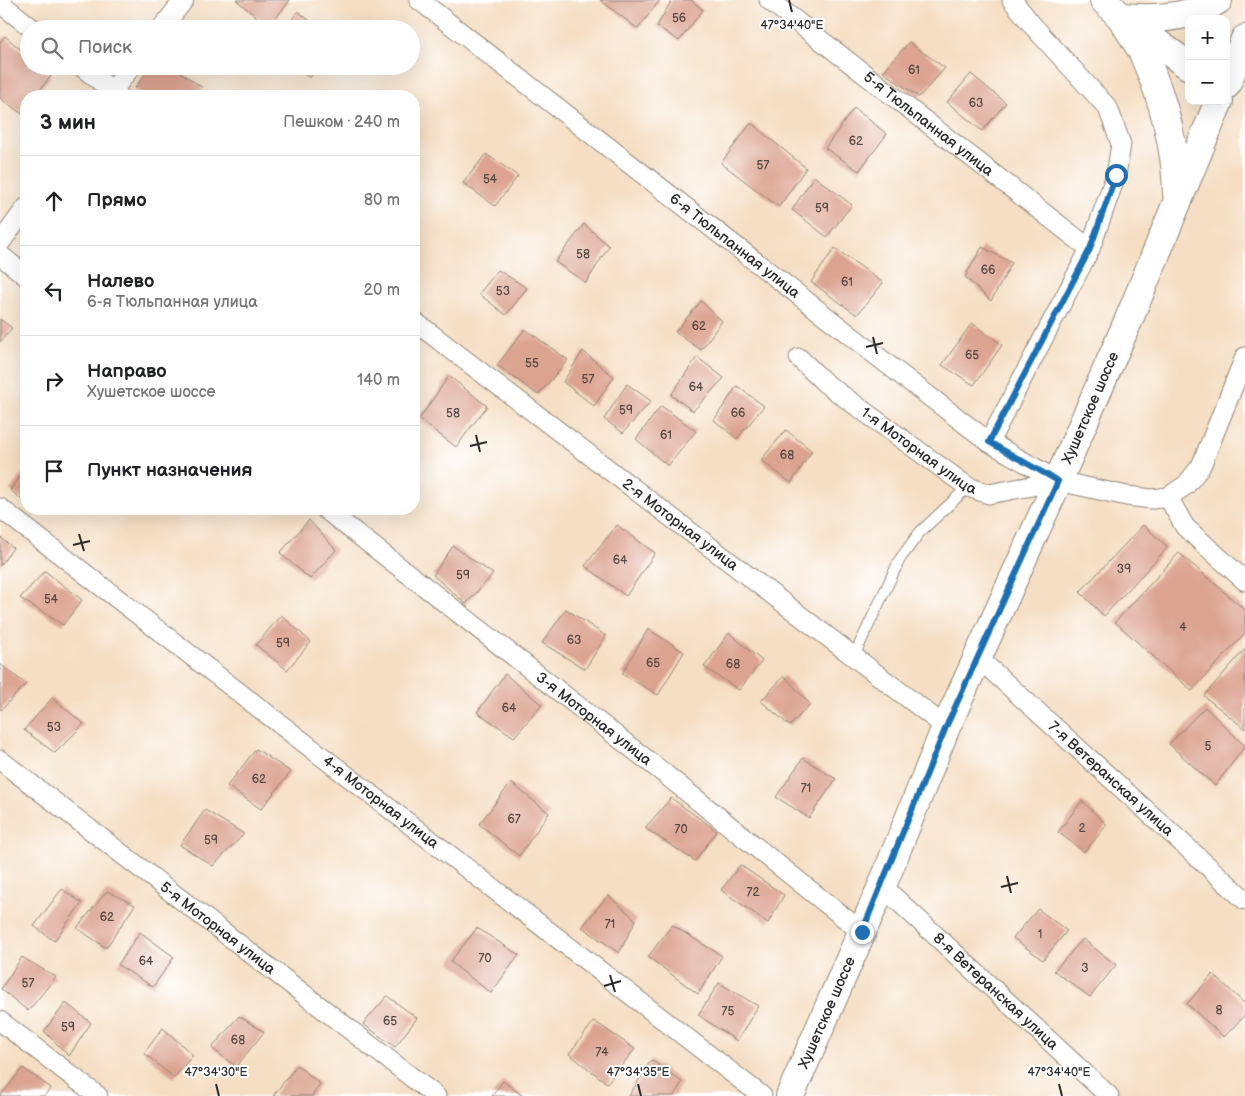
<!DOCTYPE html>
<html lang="ru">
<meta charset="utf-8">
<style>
:root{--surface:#fff;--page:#f6f6f6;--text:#202124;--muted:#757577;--line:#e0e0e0}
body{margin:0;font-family:"Balsamiq Sans",sans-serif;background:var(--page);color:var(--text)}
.controls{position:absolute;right:15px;top:15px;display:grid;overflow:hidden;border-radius:10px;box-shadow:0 5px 20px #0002}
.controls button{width:45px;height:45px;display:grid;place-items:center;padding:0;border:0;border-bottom:1px solid var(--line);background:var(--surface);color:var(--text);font:25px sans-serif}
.stop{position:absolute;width:15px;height:15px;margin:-11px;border:4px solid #1f6fb2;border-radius:50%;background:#fff}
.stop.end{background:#1f6fb2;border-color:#fff;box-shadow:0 1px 5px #0008}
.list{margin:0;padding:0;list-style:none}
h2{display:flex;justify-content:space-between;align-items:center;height:65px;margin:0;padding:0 20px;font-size:21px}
h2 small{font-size:16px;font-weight:400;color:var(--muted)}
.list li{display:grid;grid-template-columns:32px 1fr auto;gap:15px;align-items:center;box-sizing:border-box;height:90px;padding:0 20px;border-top:1px solid var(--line)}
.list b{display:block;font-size:19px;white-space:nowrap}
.list p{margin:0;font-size:16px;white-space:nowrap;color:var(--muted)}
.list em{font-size:16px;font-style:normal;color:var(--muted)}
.icon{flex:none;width:28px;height:28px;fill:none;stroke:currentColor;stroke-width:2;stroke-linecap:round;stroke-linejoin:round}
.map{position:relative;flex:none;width:1245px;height:1096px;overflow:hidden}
.search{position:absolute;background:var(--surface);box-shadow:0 5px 20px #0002;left:20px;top:20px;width:400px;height:55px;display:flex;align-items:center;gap:12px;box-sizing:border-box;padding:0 18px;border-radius:28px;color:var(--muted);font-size:19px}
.panel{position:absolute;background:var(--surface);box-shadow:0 5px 20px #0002;left:20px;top:90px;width:400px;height:425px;border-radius:20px}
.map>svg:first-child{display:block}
.building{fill:#dca390}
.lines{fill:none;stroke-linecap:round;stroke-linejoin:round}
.service-casing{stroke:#908477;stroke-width:12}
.minor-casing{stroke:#908477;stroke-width:21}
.secondary-casing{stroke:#908477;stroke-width:30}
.service{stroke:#fff;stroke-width:10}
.minor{stroke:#fff;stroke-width:19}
.secondary{stroke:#fff;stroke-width:28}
.route{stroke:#1f6fb2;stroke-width:6}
.ticks{fill:none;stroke:#2b2b2b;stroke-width:2}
.labels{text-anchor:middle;stroke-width:4;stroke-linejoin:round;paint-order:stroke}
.number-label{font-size:12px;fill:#574944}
.street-label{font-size:15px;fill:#2b2b2b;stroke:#fff}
.ticks-label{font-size:12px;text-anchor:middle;fill:#2b2b2b;stroke:#fff;stroke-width:4;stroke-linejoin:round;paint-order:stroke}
</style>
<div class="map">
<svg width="1245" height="1096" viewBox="0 0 1245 1096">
<rect width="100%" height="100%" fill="#fff"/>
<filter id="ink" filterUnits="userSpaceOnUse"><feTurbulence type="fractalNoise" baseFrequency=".02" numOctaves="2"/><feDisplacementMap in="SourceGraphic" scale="10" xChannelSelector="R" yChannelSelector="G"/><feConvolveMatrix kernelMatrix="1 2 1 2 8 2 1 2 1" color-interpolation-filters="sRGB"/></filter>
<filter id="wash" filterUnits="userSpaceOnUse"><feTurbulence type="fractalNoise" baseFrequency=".0096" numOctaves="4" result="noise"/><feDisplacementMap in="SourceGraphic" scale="20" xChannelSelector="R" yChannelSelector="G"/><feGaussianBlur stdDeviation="1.12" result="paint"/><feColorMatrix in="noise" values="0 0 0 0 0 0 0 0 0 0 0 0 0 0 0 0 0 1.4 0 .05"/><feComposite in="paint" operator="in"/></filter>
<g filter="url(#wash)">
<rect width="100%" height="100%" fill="#f5dec3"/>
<g id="blocks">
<g class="building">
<polygon points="236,0 290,0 269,27"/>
<polygon points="600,0 660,0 638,29"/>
<polygon points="672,0 691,0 703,10 679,41 657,26"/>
<polygon points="298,11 320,29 285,29"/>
<polygon points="5,36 29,57 29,66 40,66 51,76 35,96 26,96 26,108 22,114 0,98 0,42"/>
<polygon points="909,42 945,68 919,97 883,72"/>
<polygon points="151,66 172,66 203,88 196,96 145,96 135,88"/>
<polygon points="292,66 318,66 310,78"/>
<polygon points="971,74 1006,103 982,131 947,102"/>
<polygon points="854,108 887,134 859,171 825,148"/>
<polygon points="751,123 806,168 779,207 721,163"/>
<polygon points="486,154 518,176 495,206 463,183"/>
<polygon points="814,176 852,205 827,237 792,210"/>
<polygon points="584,224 609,246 586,283 555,262"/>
<polygon points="982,247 1012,263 991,301 965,277"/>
<polygon points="835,248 883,283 857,315 811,282"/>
<polygon points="498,270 527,288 506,315 479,294"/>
<polygon points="701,301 722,321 701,350 675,332"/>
<polygon points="0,319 12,328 0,342"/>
<polygon points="972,323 1002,345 974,385 942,365"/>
<polygon points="525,329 568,360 538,395 497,365"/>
<polygon points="583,351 614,377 594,406 563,382"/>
<polygon points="697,357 724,378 693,411 671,395"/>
<polygon points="449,376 487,406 456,447 419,419"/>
<polygon points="627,384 651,401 623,433 604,419"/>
<polygon points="737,386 764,406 737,439 714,420"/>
<polygon points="661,406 696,431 668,466 636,439"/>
<polygon points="786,430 812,451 791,483 761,460"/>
<polygon points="26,469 26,503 10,490"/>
<polygon points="309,520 336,550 310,579 280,553"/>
<polygon points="617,525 655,553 626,596 585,566"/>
<polygon points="1143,525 1168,547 1104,616 1080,592"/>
<polygon points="0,537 13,548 0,566"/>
<polygon points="453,546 493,574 466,604 433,575"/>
<polygon points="1179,553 1245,610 1245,633 1192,691 1115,622"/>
<polygon points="45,571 82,600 63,625 20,598"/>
<polygon points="566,609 606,636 585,669 542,643"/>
<polygon points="281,615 311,642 287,670 256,645"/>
<polygon points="648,629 684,652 658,695 622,674"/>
<polygon points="729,633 762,661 739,690 704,667"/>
<polygon points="1245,649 1245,729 1204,696"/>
<polygon points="0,664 26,684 1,710 0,709"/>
<polygon points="505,674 542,705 514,737 477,712"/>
<polygon points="784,676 810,704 790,726 761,701"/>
<polygon points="52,698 84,724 55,753 24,730"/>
<polygon points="1205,707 1245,746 1215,786 1169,744"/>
<polygon points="256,749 291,772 261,809 227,786"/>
<polygon points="803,758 836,779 809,818 776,797"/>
<polygon points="511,783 549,813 519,856 479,824"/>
<polygon points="671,798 717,831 695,861 645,828"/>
<polygon points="1082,801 1107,825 1084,852 1058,832"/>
<polygon points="205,810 244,834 213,866 180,845"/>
<polygon points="740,865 784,895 768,923 721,890"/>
<polygon points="62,889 82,903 54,941 34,926"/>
<polygon points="107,891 135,905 106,948 77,928"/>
<polygon points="608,895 636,920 619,953 582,927"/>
<polygon points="1038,909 1067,931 1043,960 1013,938"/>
<polygon points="672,925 722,956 698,994 648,957"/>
<polygon points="477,928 519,955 491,993 450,962"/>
<polygon points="140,932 174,957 153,987 118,965"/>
<polygon points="1083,939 1116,965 1090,997 1054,971"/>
<polygon points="22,957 56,977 28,1011 1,989"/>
<polygon points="1213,974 1245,1004 1245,1015 1224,1037 1187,1004"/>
<polygon points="719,983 758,1006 737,1041 698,1015"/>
<polygon points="387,996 417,1018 395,1047 363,1024"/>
<polygon points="66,1003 91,1023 69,1056 44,1031"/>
<polygon points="239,1016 264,1032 236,1067 212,1048"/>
<polygon points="594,1021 635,1049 607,1083 569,1054"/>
<polygon points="163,1028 193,1055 174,1078 144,1053"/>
<polygon points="651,1060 682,1082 674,1096 629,1096"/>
<polygon points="297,1065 320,1084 312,1096 273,1096"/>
<polygon points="23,1068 51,1088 44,1096 0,1096"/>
<polygon points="503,1081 523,1096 492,1096"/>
</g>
</g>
</g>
<g filter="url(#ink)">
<use href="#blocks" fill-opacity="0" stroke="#908477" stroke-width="1"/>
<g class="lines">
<g class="service-casing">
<polyline id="service" points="854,656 900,559 920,532 968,487"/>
</g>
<g class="minor-casing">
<g id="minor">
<path id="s1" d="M 419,0 L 909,381 L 989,442 L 1058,481 L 1127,496 L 1152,499 L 1168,497 L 1186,485 L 1201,466 L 1245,357"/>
<path id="s2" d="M 769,0 L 1090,249"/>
<polyline points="0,3 33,29"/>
<polyline points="161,29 184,0"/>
<polyline points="81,66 119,96"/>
<polyline points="108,96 132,66"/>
<polyline points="0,243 26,208"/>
<polyline points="0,255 26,276"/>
<path id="s3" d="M 414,321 L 946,727"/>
<path id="s4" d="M 799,358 L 825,383 L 968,487 L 989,494 L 1058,481"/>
<polyline points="989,442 1090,249 1116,175 1121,144 1108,108 1033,26 1012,0"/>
<polyline points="1168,497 1185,527 1245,581"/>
<path id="s5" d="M 0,508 L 762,1096"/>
<path id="s6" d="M 325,509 L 651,763 L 862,932"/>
<path id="s7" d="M 977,657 L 1245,900"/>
<path id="s8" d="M 0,760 L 436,1096"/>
<path id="s9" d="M 882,886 L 1109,1096"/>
<polyline points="0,1021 98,1096"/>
</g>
</g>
<g class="secondary-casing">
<g id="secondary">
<polyline points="1104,0 1121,17 1189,66"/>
<path d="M 1121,17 C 1128,29 1137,41 1143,53 C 1163,98 1176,145 1177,194"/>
<path d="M 1121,17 C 1153,20 1190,19 1218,0"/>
<polyline points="1226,85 1245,39"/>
<path id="s10" d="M 790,1096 L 882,886 L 946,727 L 1058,481 L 1129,319 L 1219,101"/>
</g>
</g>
<use href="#service" class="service"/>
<use href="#minor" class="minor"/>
<use href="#secondary" class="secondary"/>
</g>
</g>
<g class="lines" filter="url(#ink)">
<polyline class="route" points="862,932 946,727 1058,481 989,442 1090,249 1116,175"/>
</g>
<path class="ticks" d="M 789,0 L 792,12M 873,337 L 877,354M 866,347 L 883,343M 476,435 L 480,452M 470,446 L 487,442M 79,534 L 84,551M 73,545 L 90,541M 1007,876 L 1011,893M 1001,887 L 1018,883M 610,975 L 615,992M 604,986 L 621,981M 216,1084 L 219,1096M 638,1084 L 641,1096M 1059,1084 L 1062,1096"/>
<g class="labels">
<g class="number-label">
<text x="679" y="22">56</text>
<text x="914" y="74">61</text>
<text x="976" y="107">63</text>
<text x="856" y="145">62</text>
<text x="763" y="169">57</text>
<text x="490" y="183">54</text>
<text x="822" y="212">59</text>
<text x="583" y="258">58</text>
<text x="988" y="274">66</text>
<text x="847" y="286">61</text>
<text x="503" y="295">53</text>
<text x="699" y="330">62</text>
<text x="972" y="359">65</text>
<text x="532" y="367">55</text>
<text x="588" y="383">57</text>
<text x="696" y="391">64</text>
<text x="626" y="414">59</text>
<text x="453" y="417">58</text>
<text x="738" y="417">66</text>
<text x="666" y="439">61</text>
<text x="787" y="459">68</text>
<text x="620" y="564">64</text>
<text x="1124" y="573">39</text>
<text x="463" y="579">59</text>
<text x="51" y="603">54</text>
<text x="1183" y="631">4</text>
<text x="574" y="644">63</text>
<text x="283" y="647">59</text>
<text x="653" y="667">65</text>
<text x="733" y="668">68</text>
<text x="509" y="712">64</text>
<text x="54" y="731">53</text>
<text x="1208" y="750">5</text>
<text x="259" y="783">62</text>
<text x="806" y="792">71</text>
<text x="514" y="823">67</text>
<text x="1082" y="832">2</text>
<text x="681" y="833">70</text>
<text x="211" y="844">59</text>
<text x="753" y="896">72</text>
<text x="107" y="921">62</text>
<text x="610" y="928">71</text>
<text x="1040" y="938">1</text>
<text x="485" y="962">70</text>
<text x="146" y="965">64</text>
<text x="1085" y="972">3</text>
<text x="28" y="987">57</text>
<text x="1219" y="1014">8</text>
<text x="728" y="1015">75</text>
<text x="390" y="1025">65</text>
<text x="68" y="1031">59</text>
<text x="238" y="1044">68</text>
<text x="602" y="1056">74</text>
</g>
<g class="street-label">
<text dy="5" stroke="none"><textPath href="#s2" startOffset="202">5-я Тюльпанная улица</textPath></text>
<text dy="5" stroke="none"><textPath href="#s1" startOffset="400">6-я Тюльпанная улица</textPath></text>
<text dy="5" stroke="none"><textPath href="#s10" startOffset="751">Хушетское шоссе</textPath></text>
<text dy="5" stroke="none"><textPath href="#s4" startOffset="152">1-я Моторная улица</textPath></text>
<text dy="5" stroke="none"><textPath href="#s3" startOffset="335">2-я Моторная улица</textPath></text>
<text dy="5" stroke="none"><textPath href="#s6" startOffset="341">3-я Моторная улица</textPath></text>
<text dy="5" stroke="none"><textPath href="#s7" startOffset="181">7-я Ветеранская улица</textPath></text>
<text dy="5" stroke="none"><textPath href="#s5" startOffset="481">4-я Моторная улица</textPath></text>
<text dy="5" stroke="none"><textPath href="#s8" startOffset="275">5-я Моторная улица</textPath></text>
<text dy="5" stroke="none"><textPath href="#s9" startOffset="155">8-я Ветеранская улица</textPath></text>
<text dy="5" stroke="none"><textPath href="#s10" startOffset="91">Хушетское шоссе</textPath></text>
</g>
</g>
<g class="ticks-label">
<text x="792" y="29">47°34'40"E</text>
<text x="216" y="1076">47°34'30"E</text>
<text x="638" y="1076">47°34'35"E</text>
<text x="1059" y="1076">47°34'40"E</text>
</g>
</svg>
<div class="controls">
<button>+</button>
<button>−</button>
</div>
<div class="stop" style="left:1116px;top:175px"></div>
<div class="stop end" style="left:862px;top:932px"></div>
<div class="search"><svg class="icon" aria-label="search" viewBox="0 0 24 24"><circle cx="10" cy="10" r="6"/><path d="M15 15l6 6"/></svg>Поиск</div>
<section class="panel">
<h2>3 мин<small>Пешком · 240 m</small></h2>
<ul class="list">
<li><svg class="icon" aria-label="ahead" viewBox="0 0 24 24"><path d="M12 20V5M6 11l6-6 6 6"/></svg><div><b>Прямо</b></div><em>80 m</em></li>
<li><svg class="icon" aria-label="left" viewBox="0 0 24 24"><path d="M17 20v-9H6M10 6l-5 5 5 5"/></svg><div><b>Налево</b><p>6-я Тюльпанная улица</p></div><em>20 m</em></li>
<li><svg class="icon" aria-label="right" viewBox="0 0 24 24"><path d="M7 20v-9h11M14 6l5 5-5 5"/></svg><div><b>Направо</b><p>Хушетское шоссе</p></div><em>140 m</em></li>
<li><svg class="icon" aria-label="arrive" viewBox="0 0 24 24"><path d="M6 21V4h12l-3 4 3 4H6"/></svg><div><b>Пункт назначения</b></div></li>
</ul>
</section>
</div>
